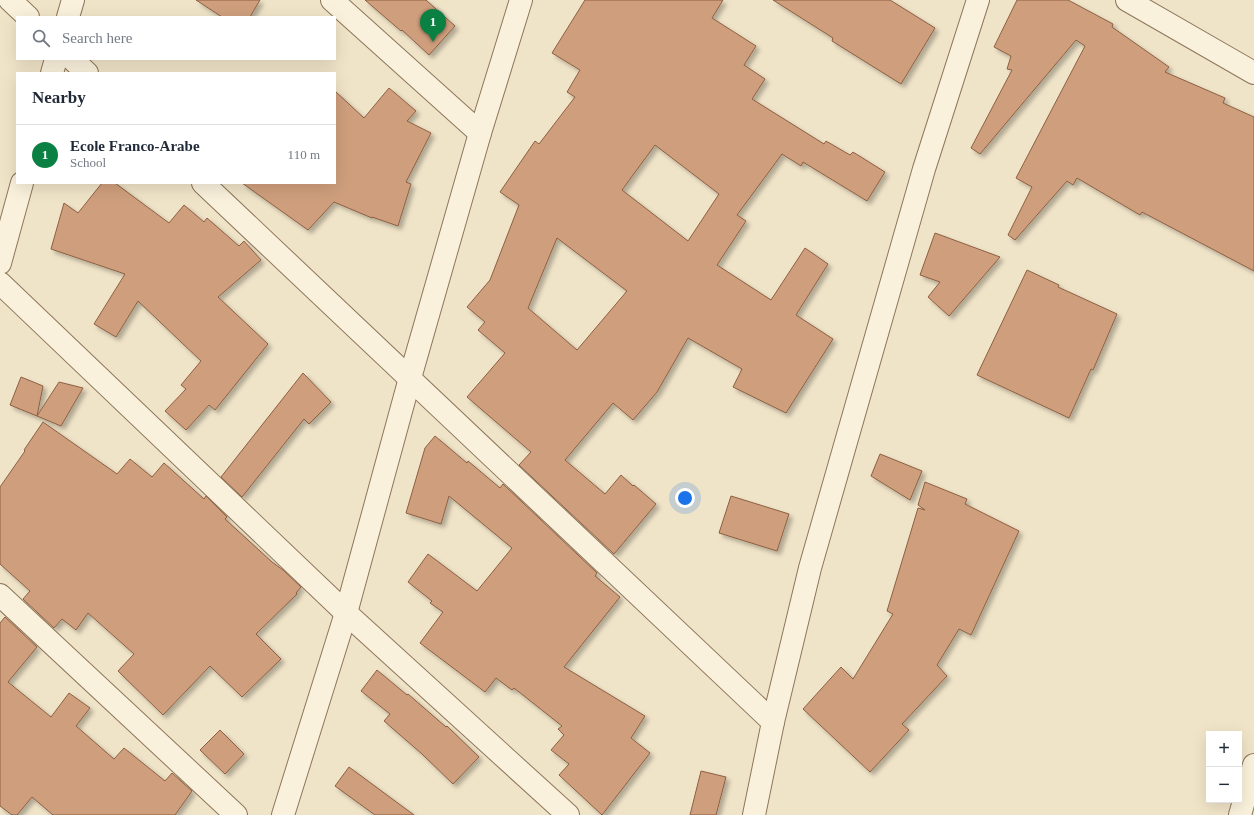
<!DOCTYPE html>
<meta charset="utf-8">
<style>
:root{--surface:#fff;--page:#f2f2f3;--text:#1f2937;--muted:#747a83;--line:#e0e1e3;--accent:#0b8043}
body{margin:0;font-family:"Times New Roman",serif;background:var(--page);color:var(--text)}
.controls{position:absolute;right:12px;bottom:12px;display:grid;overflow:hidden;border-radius:0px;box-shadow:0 4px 16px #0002}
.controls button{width:36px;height:36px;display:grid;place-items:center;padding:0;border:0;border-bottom:1px solid var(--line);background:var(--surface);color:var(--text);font:20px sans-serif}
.you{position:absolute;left:685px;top:498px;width:14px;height:14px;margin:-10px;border:3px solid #fff;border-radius:50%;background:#1a73e8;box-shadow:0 0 0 6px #1a73e833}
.badge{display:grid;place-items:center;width:26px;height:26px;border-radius:50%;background:var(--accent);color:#fff;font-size:13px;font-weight:700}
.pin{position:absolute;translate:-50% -33px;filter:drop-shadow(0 1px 2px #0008)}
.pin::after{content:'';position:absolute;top:21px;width:14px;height:12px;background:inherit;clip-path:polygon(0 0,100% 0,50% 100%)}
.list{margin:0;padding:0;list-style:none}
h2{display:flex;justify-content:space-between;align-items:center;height:52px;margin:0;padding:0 16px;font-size:17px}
h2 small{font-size:13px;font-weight:400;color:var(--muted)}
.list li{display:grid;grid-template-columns:26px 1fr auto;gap:12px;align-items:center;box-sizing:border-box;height:60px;padding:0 16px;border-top:1px solid var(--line)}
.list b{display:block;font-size:15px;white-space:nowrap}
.list p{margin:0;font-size:13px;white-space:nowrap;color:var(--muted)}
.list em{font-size:13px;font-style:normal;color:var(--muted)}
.icon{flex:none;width:22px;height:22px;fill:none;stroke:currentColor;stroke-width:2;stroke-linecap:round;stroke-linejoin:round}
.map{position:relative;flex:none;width:1254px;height:815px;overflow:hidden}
.search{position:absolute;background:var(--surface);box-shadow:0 4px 16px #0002;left:16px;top:16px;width:320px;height:44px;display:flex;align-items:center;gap:10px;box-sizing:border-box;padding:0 14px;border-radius:0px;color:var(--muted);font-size:15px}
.panel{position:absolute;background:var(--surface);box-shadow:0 4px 16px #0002;left:16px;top:72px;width:320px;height:112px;border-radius:0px}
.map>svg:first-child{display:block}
.building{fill:#cf9f7d;stroke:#8d5f41;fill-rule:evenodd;filter:url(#shadow)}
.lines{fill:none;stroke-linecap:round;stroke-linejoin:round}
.minor-casing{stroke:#8d765c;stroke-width:24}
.minor{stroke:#faf1dc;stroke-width:22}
</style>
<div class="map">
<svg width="1254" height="815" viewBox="0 0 1254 815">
<defs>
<filter id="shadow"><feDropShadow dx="3.5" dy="3.5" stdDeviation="2" flood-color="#0004"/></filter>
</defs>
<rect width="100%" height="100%" fill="#f0e4c8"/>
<g class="building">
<polygon points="196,0 260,0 250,17 222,17"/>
<polygon points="365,0 426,0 455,26 429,55 402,30 401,31"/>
<path d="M 585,0 L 723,0 L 712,18 L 756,46 L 744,65 L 765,79 L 752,99 L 824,144 L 826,141 L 850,155 L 853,152 L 885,172 L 867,201 L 803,162 L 801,166 L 782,154 L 737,215 L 746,221 L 717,265 L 771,300 L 805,248 L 828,264 L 796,315 L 833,339 L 786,413 L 733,387 L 742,369 L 688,338 L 657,392 L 633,420 L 613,403 L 565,460 L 605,494 L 621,475 L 633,486 L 634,485 L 656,504 L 614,554 L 519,465 L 531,452 L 467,397 L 505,353 L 478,330 L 485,322 L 467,307 L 490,280 L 519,205 L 500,192 L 535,141 L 539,144 L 575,97 L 567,92 L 580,70 L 552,53 ZM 655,145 L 719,194 L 688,241 L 622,190 ZM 557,238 L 627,291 L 577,350 L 528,308 Z"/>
<polygon points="773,0 890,0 935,28 901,84 832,41 833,38"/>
<polygon points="1017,0 1068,0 1113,24 1112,27 1169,67 1165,72 1225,98 1223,103 1254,117 1254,271 1142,212 1140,215 1077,178 1073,185 1067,181 1015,240 1008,235 1032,187 1016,178 1085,46 1076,40 980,154 971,148 1012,70 1007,69 1011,56 994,47"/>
<polygon points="389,88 416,111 407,121 431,133 406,182 411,184 398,226 372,217 372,218 334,202 308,230 242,183 335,183 335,91 364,118"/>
<polygon points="102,183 115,183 169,223 184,205 204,222 207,218 239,246 244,241 261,260 218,297 268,344 215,410 209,405 186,430 165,411 186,389 181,385 201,361 138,301 116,337 94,324 125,274 51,249 64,203 78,213"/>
<polygon points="935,233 1000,257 949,316 928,297 940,282 920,275"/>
<polygon points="1027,270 1059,285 1058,287 1117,314 1093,370 1091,369 1069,418 977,375"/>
<polygon points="303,373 331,402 309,424 304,419 242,497 221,477"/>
<polygon points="21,377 43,386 37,416 10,405"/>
<polygon points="59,382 83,388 61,426 37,416"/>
<polygon points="43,422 117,474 130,459 152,477 164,463 204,499 206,496 227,517 225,519 272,562 283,570 301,587 296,593 297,594 256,634 281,659 242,697 210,666 163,715 118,671 134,654 88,613 76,630 62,619 54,628 23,599 30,591 0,564 0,487 25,451 24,450"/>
<polygon points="435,436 467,463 468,461 500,488 503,484 597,573 595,576 620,597 564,667 645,716 631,738 650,753 602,815 559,775 569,764 551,750 564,735 558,729 562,726 514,688 512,690 496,678 485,692 420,643 443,612 430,603 432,601 408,582 428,554 477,591 512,548 449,496 441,524 406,513 425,448"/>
<polygon points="880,454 922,471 910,500 871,476"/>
<polygon points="925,482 967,499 965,504 1019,531 971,635 959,629 937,665 947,676 902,724 909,730 870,772 803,709 841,667 853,679 893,614 887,611 918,508 925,510 918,505"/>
<polygon points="731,496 789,514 777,551 719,533"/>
<polygon points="5,617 37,647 8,682 51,717 69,693 90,708 76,726 114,759 124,748 165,781 172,773 192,791 175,815 53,815 32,797 17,815 12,815 0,806 0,623"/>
<polygon points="377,670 407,695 408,694 446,727 447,726 479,757 453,784 422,754 384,721 390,714 361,691"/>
<polygon points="220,730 244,754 225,774 200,750"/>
<polygon points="349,767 414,815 375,815 335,786"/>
<polygon points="701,771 726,777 716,815 690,815"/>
</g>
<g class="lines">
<g class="minor-casing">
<g id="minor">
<polyline points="10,0 28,17"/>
<polyline points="332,0 480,133"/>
<polyline points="1127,0 1254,73"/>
<polyline points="68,17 73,0"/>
<polyline points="72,59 87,73"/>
<polyline points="52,73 56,59"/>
<polyline points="203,183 773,722"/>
<polyline points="0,263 22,183"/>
<polyline points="0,283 346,613 568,815"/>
<polyline points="0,595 236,815"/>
<polyline points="283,815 346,613 410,378 480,133 521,0"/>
<polyline points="754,815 773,722 810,568 924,169 978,0"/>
<polyline points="1240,815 1254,765"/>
</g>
</g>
<use href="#minor" class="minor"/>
</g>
</svg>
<div class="controls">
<button>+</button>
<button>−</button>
</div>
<div class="you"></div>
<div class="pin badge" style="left:433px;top:42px">1</div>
<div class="search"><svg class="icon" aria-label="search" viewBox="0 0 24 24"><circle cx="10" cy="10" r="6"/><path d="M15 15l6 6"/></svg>Search here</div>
<section class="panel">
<h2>Nearby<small></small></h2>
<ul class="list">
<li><span class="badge">1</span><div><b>Ecole Franco-Arabe</b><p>School</p></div><em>110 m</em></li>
</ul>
</section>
</div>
